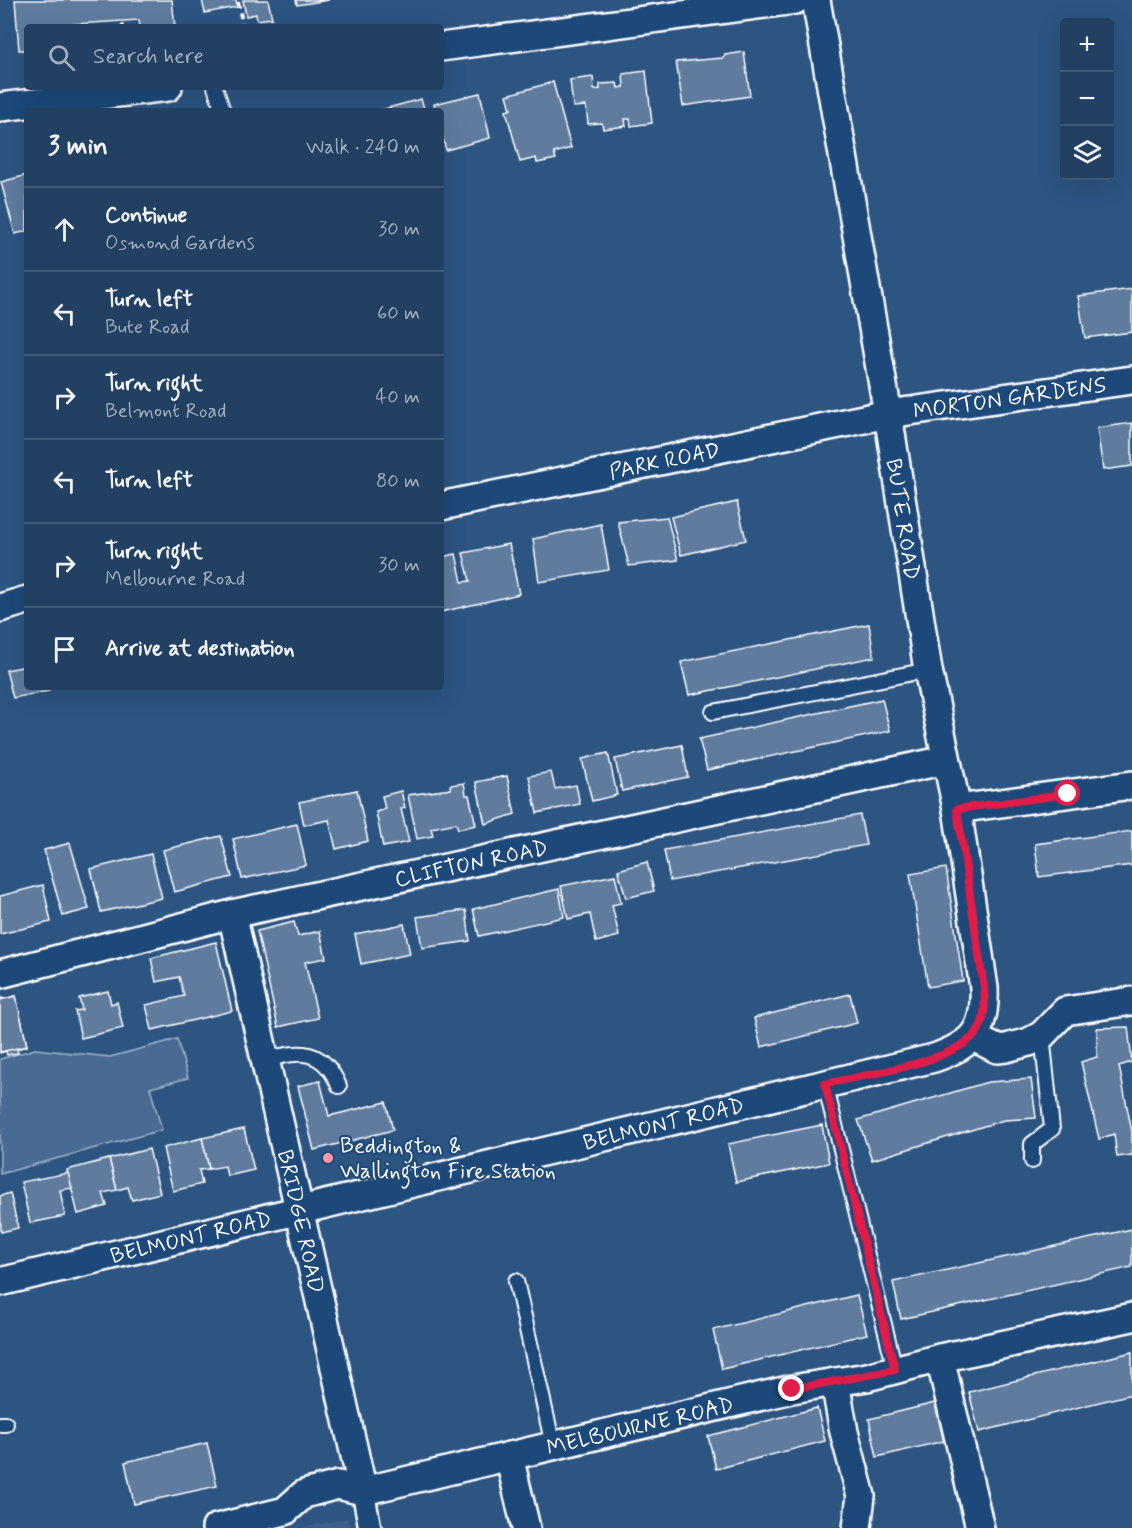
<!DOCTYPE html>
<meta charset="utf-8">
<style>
:root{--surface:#214062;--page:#294768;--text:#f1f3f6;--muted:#a2afbe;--line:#3e5977}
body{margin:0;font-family:Mynerve,sans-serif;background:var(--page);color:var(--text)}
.controls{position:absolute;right:18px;top:18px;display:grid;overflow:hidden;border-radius:6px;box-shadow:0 6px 24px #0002}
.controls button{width:54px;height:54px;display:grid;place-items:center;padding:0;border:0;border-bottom:2px solid var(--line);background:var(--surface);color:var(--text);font:30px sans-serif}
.stop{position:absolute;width:18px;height:18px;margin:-14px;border:4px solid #e11d48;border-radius:50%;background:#fff}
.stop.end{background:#e11d48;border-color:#fff;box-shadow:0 2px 6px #0008}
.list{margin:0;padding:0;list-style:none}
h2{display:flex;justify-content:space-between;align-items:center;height:78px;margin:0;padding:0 24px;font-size:26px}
h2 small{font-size:20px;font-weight:400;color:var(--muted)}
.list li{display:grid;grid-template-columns:39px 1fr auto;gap:18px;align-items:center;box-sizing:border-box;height:84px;padding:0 24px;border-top:2px solid var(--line)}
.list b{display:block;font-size:22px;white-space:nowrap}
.list p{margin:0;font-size:20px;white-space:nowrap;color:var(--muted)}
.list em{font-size:20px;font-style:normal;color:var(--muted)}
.icon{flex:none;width:33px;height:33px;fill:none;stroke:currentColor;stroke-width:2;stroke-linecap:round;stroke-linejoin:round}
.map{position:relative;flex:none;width:1132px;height:1528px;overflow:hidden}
.search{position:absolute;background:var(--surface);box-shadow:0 6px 24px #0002;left:24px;top:24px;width:420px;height:66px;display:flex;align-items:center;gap:15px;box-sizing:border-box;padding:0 21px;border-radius:6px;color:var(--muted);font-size:22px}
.panel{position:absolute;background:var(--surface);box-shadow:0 6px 24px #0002;left:24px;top:108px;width:420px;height:582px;border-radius:6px}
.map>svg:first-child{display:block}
.built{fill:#3b618b}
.green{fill:#486b92;stroke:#a4b5c8;stroke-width:1.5}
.building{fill:#5e7c9f;stroke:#fff;stroke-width:1.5}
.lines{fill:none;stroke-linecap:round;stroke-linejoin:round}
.service-casing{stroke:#fff;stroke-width:18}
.pedestrian-casing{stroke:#fff;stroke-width:26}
.minor-casing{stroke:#fff;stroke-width:32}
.path{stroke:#fff;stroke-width:4;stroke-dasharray:6 4.5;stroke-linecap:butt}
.service{stroke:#1f4a7a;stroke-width:14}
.pedestrian{stroke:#1f4a7a;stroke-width:21}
.minor{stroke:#1f4a7a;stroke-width:27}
.route{stroke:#e11d48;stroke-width:8}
.poi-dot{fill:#ff9aa2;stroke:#1f4a7a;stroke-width:2}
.labels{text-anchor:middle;stroke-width:4.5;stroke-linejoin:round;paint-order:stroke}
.street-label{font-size:22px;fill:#fff;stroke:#1f4a7a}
.poi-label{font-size:22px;fill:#fff;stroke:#1f4a7a;text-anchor:start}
</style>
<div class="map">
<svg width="1132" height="1528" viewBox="0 0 1132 1528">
<rect width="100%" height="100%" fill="#2c5582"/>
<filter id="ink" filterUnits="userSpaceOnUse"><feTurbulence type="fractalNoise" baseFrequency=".0167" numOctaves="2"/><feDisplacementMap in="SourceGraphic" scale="12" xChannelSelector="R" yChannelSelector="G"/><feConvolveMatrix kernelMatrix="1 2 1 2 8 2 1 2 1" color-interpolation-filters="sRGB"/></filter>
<g filter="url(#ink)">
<polygon class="built" points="347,1518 350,1528 301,1528"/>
<polygon class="green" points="177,1039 188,1078 150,1088 162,1130 0,1174 0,1059 35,1049 110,1057"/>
<g class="building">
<polygon points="15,0 172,0 175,27 140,27 139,20 27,27 27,50 19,50"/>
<polygon points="202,0 236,0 237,7 205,13"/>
<polygon points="243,0 268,0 272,18 257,20 256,14 246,16"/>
<polygon points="296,0 329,0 297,5"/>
<polygon points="744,52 750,96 683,106 676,62 723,58 725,55"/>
<polygon points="646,71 652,123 631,126 630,119 625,119 626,126 603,129 602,123 588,124 586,106 573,107 570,80 593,77 594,90 600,89 600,84 617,83 618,88 624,87 623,74"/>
<polygon points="553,82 571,148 554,153 556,159 537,163 536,158 520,162 506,111 511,109 507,95"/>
<polygon points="480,93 490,138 446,150 441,131 441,111 436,111 434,104"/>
<polygon points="421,99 425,111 377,111"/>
<polygon points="27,175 27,231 15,234 1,182"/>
<polygon points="1132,289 1132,332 1085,338 1078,296"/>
<polygon points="1132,423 1132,466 1103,470 1097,428"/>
<polygon points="737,502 746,540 681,555 671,517"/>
<polygon points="667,517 678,560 629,566 618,522"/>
<polygon points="601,524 609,570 539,582 533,539"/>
<polygon points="509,544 519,594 441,612 441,557 456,554 462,582 470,581 463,553"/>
<polygon points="869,624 874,657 689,695 681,662"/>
<polygon points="27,666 27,687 48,687 49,691 13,698 6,670"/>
<polygon points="882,699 890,731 707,770 699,739"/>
<polygon points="682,745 688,777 622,791 615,759"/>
<polygon points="608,753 617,795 592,801 582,759"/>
<polygon points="551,772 555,789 576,785 580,804 537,813 529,776"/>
<polygon points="507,776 515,814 485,824 476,782"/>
<polygon points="464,783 466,795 469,795 476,825 458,829 456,823 431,828 433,836 417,839 408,795 451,789 450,785"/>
<polygon points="357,790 368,841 336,849 329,820 304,825 299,802"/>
<polygon points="401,791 405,808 401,809 409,842 383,847 376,812 385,809 382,796"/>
<polygon points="860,815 866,845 670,881 664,850"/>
<polygon points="297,824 306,865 242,879 233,839"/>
<polygon points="1132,831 1132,865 1039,877 1035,844"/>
<polygon points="221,836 232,877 174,892 163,850"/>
<polygon points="70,843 89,909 63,916 44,850"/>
<polygon points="151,854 162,898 101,912 91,869"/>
<polygon points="647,862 654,891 626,898 618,870"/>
<polygon points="946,868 963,981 928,987 910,874"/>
<polygon points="615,875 621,903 612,905 619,936 596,942 590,914 568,919 561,886"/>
<polygon points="43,885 51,922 0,934 0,896"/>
<polygon points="559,889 564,917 479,936 473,909"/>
<polygon points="466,910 470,941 422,948 417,917"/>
<polygon points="294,922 298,936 320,931 326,958 305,962 318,1018 278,1027 257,931"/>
<polygon points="404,924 410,954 361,964 355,934"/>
<polygon points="216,942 232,1011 152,1030 146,1005 184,996 179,977 156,982 151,958"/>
<polygon points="108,991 111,1004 117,1002 123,1028 81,1038 75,1011 82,1010 79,998"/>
<polygon points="850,994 857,1023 761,1047 754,1018"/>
<polygon points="0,996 3,999 16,996 27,1046 17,1049 18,1053 7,1055 6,1051 0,1053"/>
<polygon points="16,996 27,1046 0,1052 0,1000"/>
<polygon points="1128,1027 1132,1062 1119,1066 1132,1132 1132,1155 1117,1157 1114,1134 1099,1139 1081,1062 1097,1057 1097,1028"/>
<polygon points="1031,1079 1036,1118 1004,1120 872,1160 858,1120 988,1082"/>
<polygon points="320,1081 329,1116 386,1102 393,1130 314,1150 298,1086"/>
<polygon points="822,1125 829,1163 736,1182 728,1144"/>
<polygon points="244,1129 254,1170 227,1176 225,1166 209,1169 202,1138"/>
<polygon points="202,1138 209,1169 199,1170 202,1184 173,1191 163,1148"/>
<polygon points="149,1149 160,1193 132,1200 128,1187 117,1190 109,1159"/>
<polygon points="109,1159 117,1190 103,1193 107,1206 78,1214 67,1170"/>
<polygon points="68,1173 72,1188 60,1190 65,1216 30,1223 21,1182"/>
<polygon points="10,1193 18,1228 1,1232 0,1196"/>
<polygon points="1132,1229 1132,1267 901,1319 893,1282"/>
<polygon points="857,1295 867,1334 722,1369 713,1330"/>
<polygon points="1132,1352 1132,1394 979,1432 969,1392"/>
<polygon points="935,1403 944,1441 877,1457 869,1419"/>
<polygon points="817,1408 825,1441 716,1469 708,1436"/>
<polygon points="207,1443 217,1486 134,1504 125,1462"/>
</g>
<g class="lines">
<g class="service-casing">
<g id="service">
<polyline points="215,87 223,111"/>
<polyline points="713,712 928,670"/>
<path d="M 264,1061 C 298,1049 323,1048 339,1086"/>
<polyline points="825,1084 895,1369"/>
<polyline points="1032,1161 1032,1144 1052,1129 1042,1035"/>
<polyline points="516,1281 553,1445"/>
<polyline points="0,1424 6,1424"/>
</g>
</g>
<g class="pedestrian-casing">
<polyline id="pedestrian" points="363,1491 370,1528"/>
</g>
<g class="minor-casing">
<g id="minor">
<polyline points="441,47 795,0"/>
<polyline points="0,107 168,87"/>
<path id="s1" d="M 441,506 L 888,414 L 1132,380"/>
<polyline points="0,608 27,600"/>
<polyline points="957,809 1132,785"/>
<path id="s2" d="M 232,914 L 363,1491"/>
<path id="s3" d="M 0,974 L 232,914 L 946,760"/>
<polyline points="973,1037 997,1049 1006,1048 1029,1042 1042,1035 1065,1011 1132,1001"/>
<path id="s4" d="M 0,1282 L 934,1058 C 973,1044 986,1031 984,988 L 957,809 L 928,670 L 888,414 L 816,0"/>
<polyline points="940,1358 980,1528"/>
<polyline points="835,1382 844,1432 861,1496 857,1528"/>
<polyline points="509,1456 526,1528"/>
<path id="s5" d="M 216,1528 L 285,1511 L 304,1494 L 338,1485 L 363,1491 L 792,1389 L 867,1377 L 940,1358 L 1132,1317"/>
</g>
</g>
<g class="path">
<polyline points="238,2 243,27"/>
<polyline points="122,24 123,27"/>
</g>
<use href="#service" class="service"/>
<use href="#pedestrian" class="pedestrian"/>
<use href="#minor" class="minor"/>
</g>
</g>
<g class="lines" filter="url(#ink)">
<path class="route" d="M 792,1389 L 895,1370 L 825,1084 C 863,1075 960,1062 979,1029 C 986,1017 985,1001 984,988 L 957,809 L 1068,794"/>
</g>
<circle class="poi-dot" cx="328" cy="1158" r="6"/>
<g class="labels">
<g class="street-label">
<text dy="8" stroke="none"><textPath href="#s1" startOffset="579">MORTON GARDENS</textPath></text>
<text dy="8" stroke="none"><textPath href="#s1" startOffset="228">PARK ROAD</textPath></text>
<text transform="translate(904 519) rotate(81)" y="8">BUTE ROAD</text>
<text dy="8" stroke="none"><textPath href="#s3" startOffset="484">CLIFTON ROAD</textPath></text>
<text dy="8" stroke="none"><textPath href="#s4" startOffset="682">BELMONT ROAD</textPath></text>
<text dy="8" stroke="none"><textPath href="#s2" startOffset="315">BRIDGE ROAD</textPath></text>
<text dy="8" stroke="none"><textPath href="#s4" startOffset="196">BELMONT ROAD</textPath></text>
<text dy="8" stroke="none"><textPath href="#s5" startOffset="442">MELBOURNE ROAD</textPath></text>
</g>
<g class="poi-label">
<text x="340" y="1153">Beddington &amp;<tspan x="340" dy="25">Wallington Fire Station</tspan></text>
</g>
</g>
</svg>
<div class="controls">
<button>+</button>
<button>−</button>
<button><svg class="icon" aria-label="layers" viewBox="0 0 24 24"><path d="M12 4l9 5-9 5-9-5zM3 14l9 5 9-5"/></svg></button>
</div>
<div class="stop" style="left:1068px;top:794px"></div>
<div class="stop end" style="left:792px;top:1389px"></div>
<div class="search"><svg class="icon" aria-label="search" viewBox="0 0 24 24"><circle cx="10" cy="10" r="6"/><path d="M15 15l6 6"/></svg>Search here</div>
<section class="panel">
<h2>3 min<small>Walk · 240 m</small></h2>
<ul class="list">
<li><svg class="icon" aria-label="ahead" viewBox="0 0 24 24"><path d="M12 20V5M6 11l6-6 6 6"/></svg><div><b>Continue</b><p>Osmond Gardens</p></div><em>30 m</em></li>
<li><svg class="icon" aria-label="left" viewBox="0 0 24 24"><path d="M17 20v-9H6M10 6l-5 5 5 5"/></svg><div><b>Turn left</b><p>Bute Road</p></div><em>60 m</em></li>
<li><svg class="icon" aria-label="right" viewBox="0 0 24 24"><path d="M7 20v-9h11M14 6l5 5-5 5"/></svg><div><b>Turn right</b><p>Belmont Road</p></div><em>40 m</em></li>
<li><svg class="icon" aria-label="left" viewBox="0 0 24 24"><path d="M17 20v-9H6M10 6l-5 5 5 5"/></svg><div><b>Turn left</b></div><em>80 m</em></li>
<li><svg class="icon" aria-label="right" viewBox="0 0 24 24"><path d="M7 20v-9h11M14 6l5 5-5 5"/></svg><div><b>Turn right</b><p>Melbourne Road</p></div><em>30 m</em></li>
<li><svg class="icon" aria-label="arrive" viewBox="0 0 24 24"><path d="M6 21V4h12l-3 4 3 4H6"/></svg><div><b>Arrive at destination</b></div></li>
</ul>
</section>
</div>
